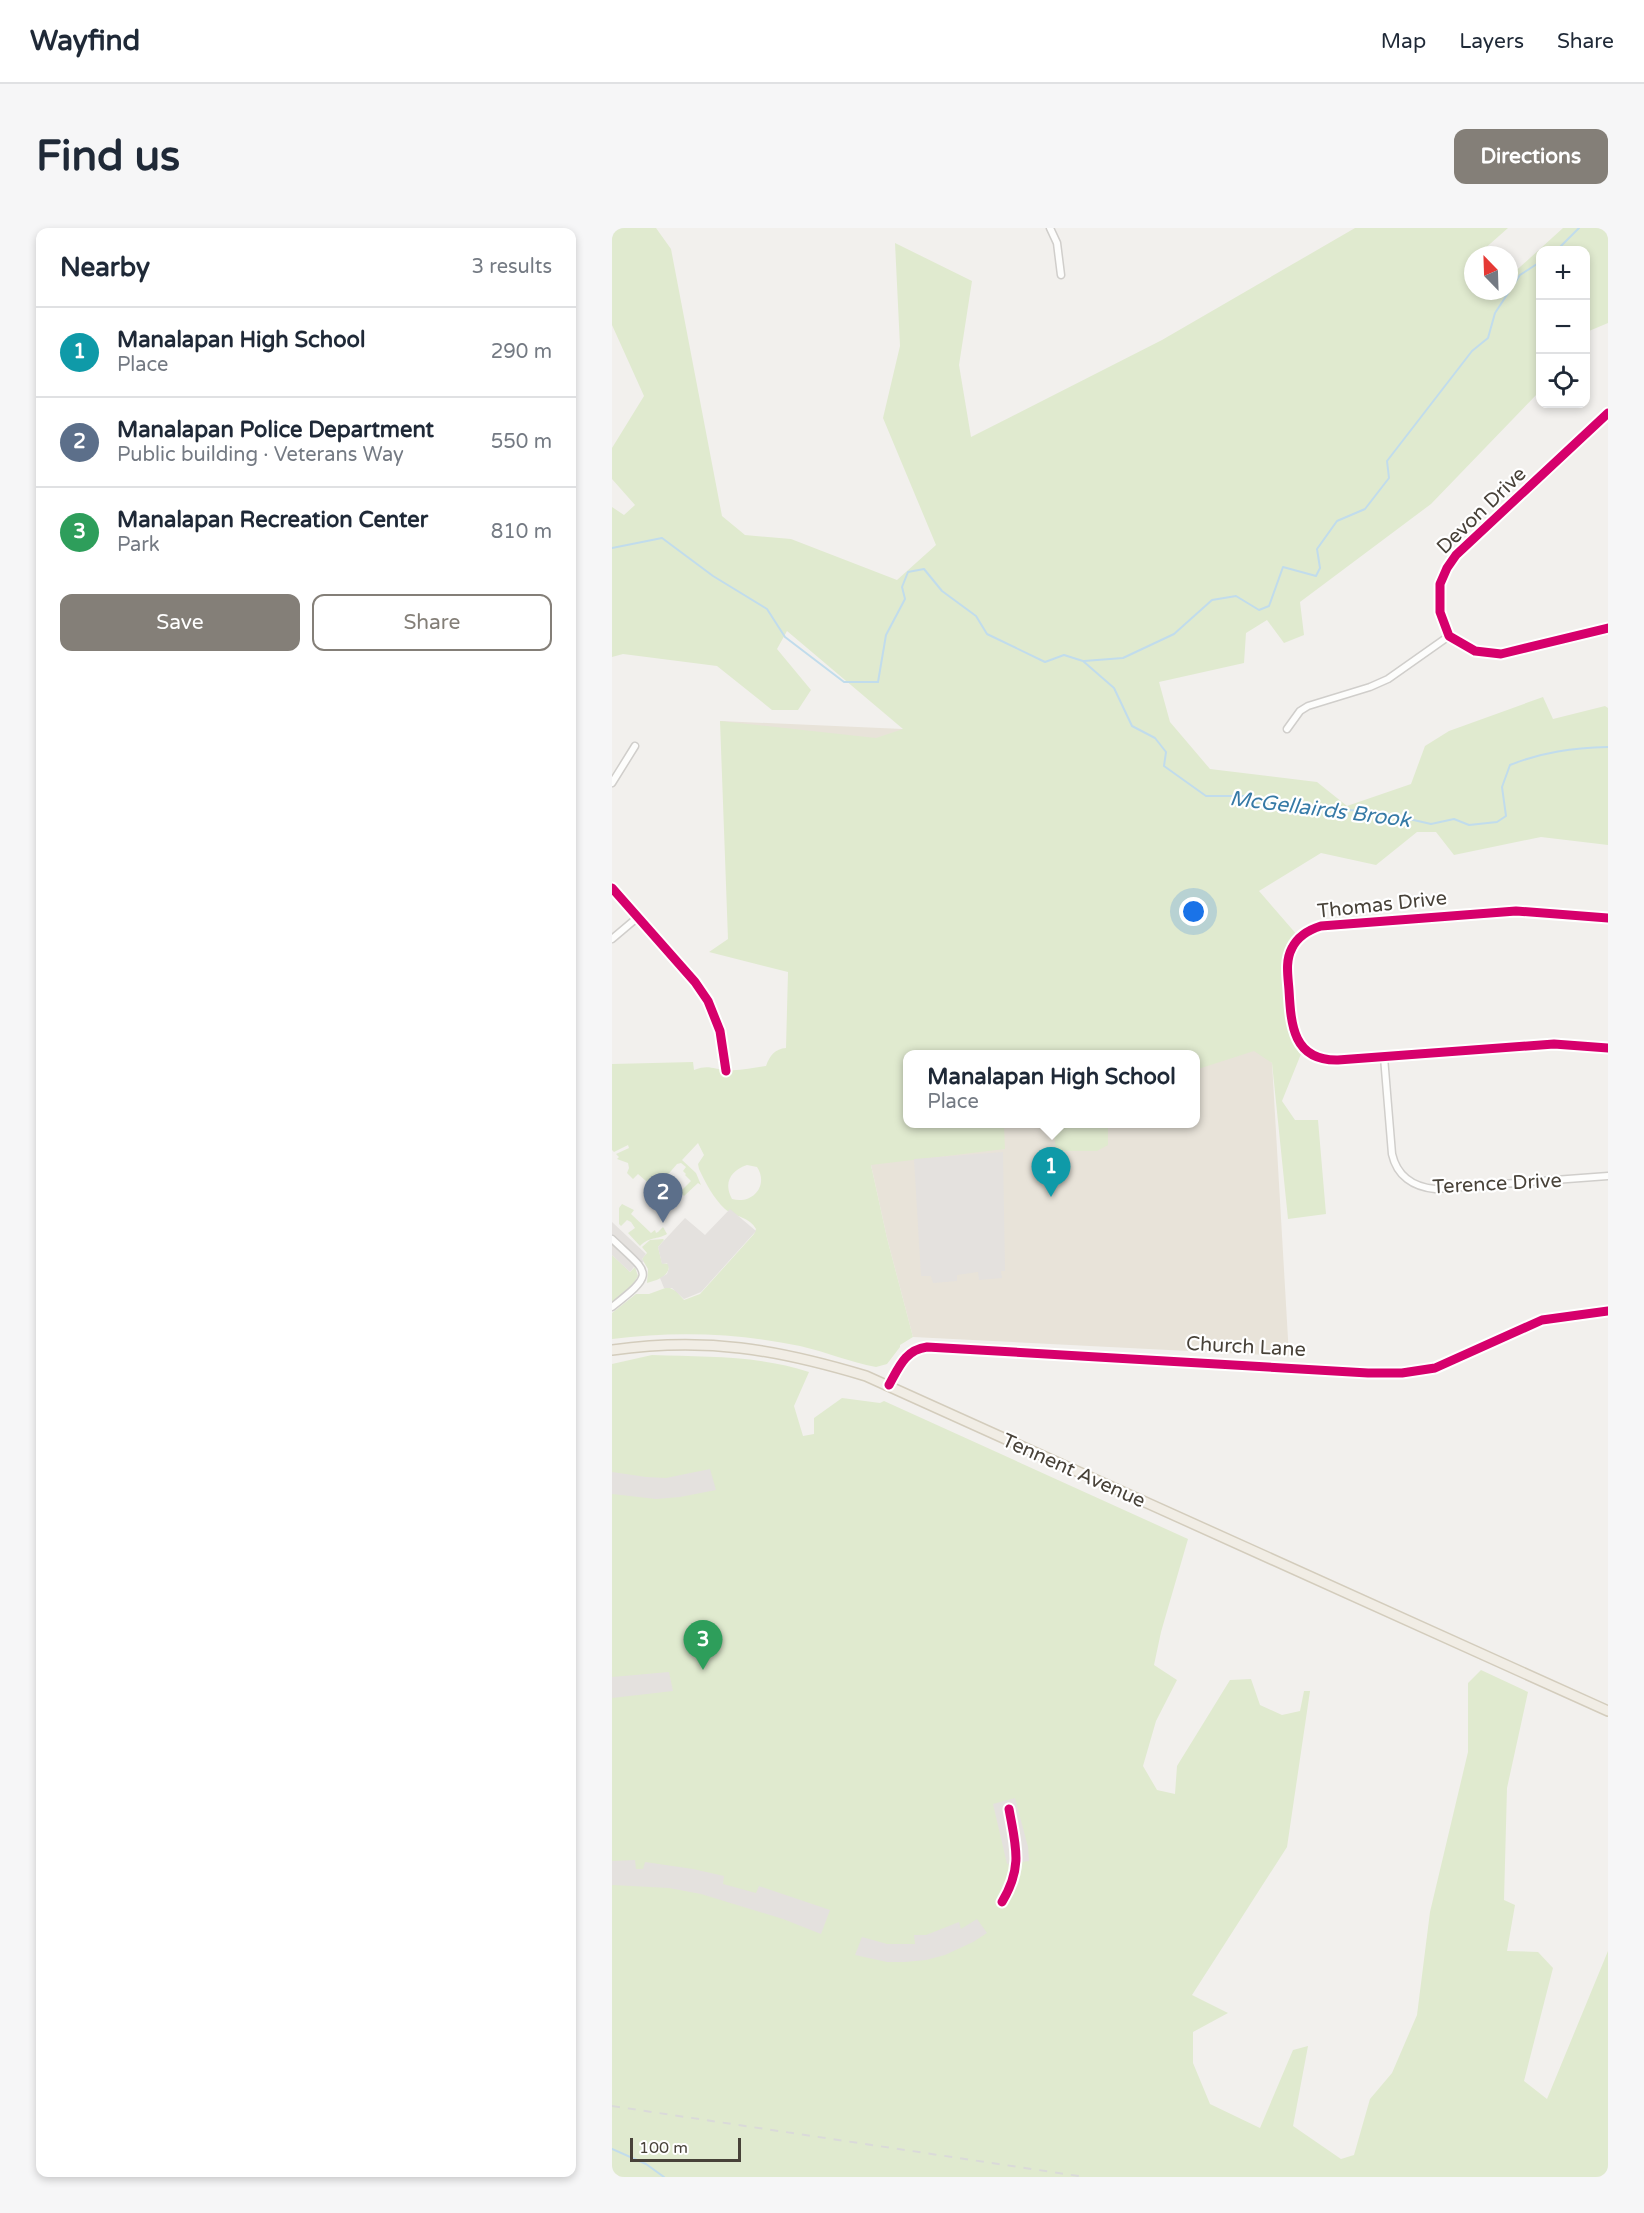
<!DOCTYPE html>
<meta charset="utf-8">
<style>
:root{--surface:#fff;--page:#f6f6f7;--text:#1f2937;--muted:#747a83;--line:#e0e1e3;--accent:#847f78}
body{margin:0;font-family:"Varela Round",sans-serif;background:var(--page);color:var(--text)}
.controls{position:absolute;right:18px;top:18px;display:grid;overflow:hidden;border-radius:12px;box-shadow:0 3px 9px #0003}
.controls button{width:54px;height:54px;display:grid;place-items:center;padding:0;border:0;border-bottom:2px solid var(--line);background:var(--surface);color:var(--text);font:30px sans-serif}
.compass{position:absolute;left:852px;top:18px;width:54px;height:54px;border-radius:50%;background:var(--surface);box-shadow:0 3px 9px #0003;rotate:337deg}
.scale{position:absolute;left:18px;bottom:15px;width:111px;box-sizing:border-box;padding-left:6px;border:3px solid #484239;border-top:0;font-size:16px;line-height:21px;white-space:nowrap;color:#484239;-webkit-text-stroke:4px #fff;paint-order:stroke}
.you{position:absolute;left:582px;top:684px;width:21px;height:21px;margin:-15px;border:4px solid #fff;border-radius:50%;background:#1a73e8;box-shadow:0 0 0 9px #1a73e833}
.badge{display:grid;place-items:center;width:39px;height:39px;border-radius:50%;background:var(--accent);color:#fff;font-size:20px;font-weight:700}
.pin{position:absolute;translate:-50% -50px;filter:drop-shadow(0 2px 3px #0008)}
.pin::after{content:'';position:absolute;top:32px;width:21px;height:18px;background:inherit;clip-path:polygon(0 0,100% 0,50% 100%)}
.popup{position:absolute;left:291px;top:822px;width:297px;height:78px;box-sizing:border-box;display:grid;place-content:center;border-radius:12px;background:var(--surface);filter:drop-shadow(0 2px 4px #0005);font-size:20px;white-space:nowrap;color:var(--muted)}
.popup b{font-size:22px;color:var(--text)}
.popup::after{content:'';position:absolute;left:50%;top:100%;margin-left:-12px;border:12px solid transparent;border-top-color:var(--surface)}
.list{margin:0;padding:0;list-style:none}
h2{display:flex;justify-content:space-between;align-items:center;height:78px;margin:0;padding:0 24px;font-size:26px}
h2 small{font-size:20px;font-weight:400;color:var(--muted)}
.list li{display:grid;grid-template-columns:39px 1fr auto;gap:18px;align-items:center;box-sizing:border-box;height:90px;padding:0 24px;border-top:2px solid var(--line)}
.list b{display:block;font-size:22px;white-space:nowrap}
.list p{margin:0;font-size:20px;white-space:nowrap;color:var(--muted)}
.list em{font-size:20px;font-style:normal;color:var(--muted)}
.actions{display:flex;gap:12px;padding:18px 24px}
.actions a{flex:1;padding:14px 0;border:2px solid var(--accent);border-radius:12px;text-align:center;font-size:21px;color:var(--accent)}
.actions .main{background:var(--accent);color:#fff}
.icon{flex:none;width:33px;height:33px;fill:none;stroke:currentColor;stroke-width:2;stroke-linecap:round;stroke-linejoin:round}
.map{position:relative;flex:none;width:996px;height:1949px;overflow:hidden;border-radius:12px}
header{display:flex;align-items:center;gap:36px;box-sizing:border-box;height:84px;padding:0 30px;background:var(--surface);border-bottom:2px solid var(--line)}
header strong{font-size:28px}
nav{display:flex;gap:33px;margin-inline-start:auto;font-size:21px}
.intro{display:flex;align-items:center;justify-content:space-between;box-sizing:border-box;height:144px;padding:0 36px}
h1{margin:0;font-size:42px}
.button{padding:15px 27px;border-radius:12px;background:var(--accent);color:#fff;font-size:21px;font-weight:700}
main{display:flex;gap:36px;padding:0 36px}
aside{flex:1;background:var(--surface);border-radius:12px;box-shadow:0 3px 9px #0003}
.map>svg:first-child{display:block}
.education{fill:#e8e3d9;fill-rule:evenodd}
.green{fill:#e0eacf;fill-rule:evenodd}
.parking{fill:#e4e1de}
.lines{fill:none;stroke-linecap:round;stroke-linejoin:round}
.stream{stroke:#c1dcec;stroke-width:2}
.minor-casing{stroke:#d0cecb;stroke-width:9}
.primary-casing{stroke:#d3ccbc;stroke-width:12}
.minor{stroke:#fdfdfc;stroke-width:6}
.primary{stroke:#f1ede5;stroke-width:9}
.rail{stroke:#dadad9;stroke-width:2;stroke-dasharray:8 8;stroke-linecap:butt}
.cycleway-casing{stroke:#fff;stroke-width:13}
.cycleway{stroke:#d6006c;stroke-width:9}
.labels{text-anchor:middle;stroke-width:4.5;stroke-linejoin:round;paint-order:stroke}
.street-label{font-size:20px;fill:#484239;stroke:#fff}
.water-label{font-size:21px;font-style:italic;fill:#367aa6;stroke:#fff}
</style>
<header>
<strong>Wayfind</strong>
<nav><a>Map</a><a>Layers</a><a>Share</a></nav>
</header>
<div class="intro"><h1>Find us</h1><a class="button">Directions</a></div>
<main>
<aside>
<h2>Nearby<small>3 results</small></h2>
<ul class="list">
<li><span class="badge" style="background:#0f9aa8">1</span><div><b>Manalapan High School</b><p>Place</p></div><em>290 m</em></li>
<li><span class="badge" style="background:#5c6f8a">2</span><div><b>Manalapan Police Department</b><p>Public building · Veterans Way</p></div><em>550 m</em></li>
<li><span class="badge" style="background:#2e9e5b">3</span><div><b>Manalapan Recreation Center</b><p>Park</p></div><em>810 m</em></li>
</ul>
<div class="actions"><a class="main">Save</a><a>Share</a></div>
</aside>
<div class="map">
<svg width="996" height="1949" viewBox="0 0 996 1949">
<rect width="100%" height="100%" fill="#f2f0ed"/>
<path class="education" d="M 108,493 L 291,501 L 660,835 L 677,1128 L 301,1109 L 275,1010 L 259,937 ZM 295,826 L 583,826 L 583,896 L 295,896 Z"/>
<g class="green">
<path d="M 0,0 L 44,0 L 59,21 L 110,288 L 133,307 L 179,311 L 285,352 L 324,317 L 271,190 L 288,118 L 283,15 L 360,53 L 347,137 L 359,209 L 550,112 L 743,0 L 896,0 L 870,23 L 871,27 L 861,27 L 861,63 L 875,63 L 878,66 L 881,63 L 897,63 L 897,49 L 951,0 L 996,0 L 996,95 L 977,103 L 974,107 L 974,22 L 928,22 L 928,163 L 819,276 L 688,374 L 692,407 L 672,415 L 655,392 L 634,405 L 632,435 L 547,454 L 558,494 L 598,541 L 705,554 L 735,578 L 799,556 L 813,518 L 837,503 L 931,469 L 941,491 L 993,478 L 996,480 L 996,617 L 929,609 L 842,627 L 824,604 L 805,604 L 764,637 L 709,625 L 647,663 L 686,708 L 675,738 L 689,826 L 670,873 L 683,892 L 706,892 L 714,986 L 676,991 L 660,835 L 642,823 L 583,842 L 583,826 L 295,826 L 295,896 L 424,896 L 392,897 L 393,921 L 259,937 L 275,1010 L 301,1109 L 288,1117 L 288,1119 L 275,1136 L 264,1139 C 238,1134 214,1124 188,1118 C 126,1105 63,1103 0,1111 L 0,1085 L 24,1066 L 37,1066 L 56,1059 L 64,1063 L 72,1072 L 88,1066 L 142,1006 L 144,1001 C 138,989 123,989 113,981 C 102,971 93,954 87,941 L 86,936 L 92,927 L 86,915 L 70,932 L 84,945 L 89,957 L 86,955 L 72,968 L 68,964 L 79,953 L 73,947 L 74,946 L 71,943 L 74,939 L 69,935 L 65,936 L 53,950 L 56,953 L 52,958 L 48,954 L 42,960 L 26,946 L 21,951 L 15,945 L 17,940 L 16,935 L 5,931 L 7,929 L 4,926 L 17,920 L 16,917 L 2,924 L 0,922 L 0,836 L 81,834 L 82,842 C 98,836 101,842 115,842 C 128,843 141,840 154,838 C 158,827 163,821 174,820 L 176,744 L 97,724 L 116,711 L 108,493 L 264,510 L 291,501 L 175,403 L 165,421 L 199,462 L 186,482 L 160,482 L 105,438 L 11,426 L 0,429 L 0,279 L 12,287 L 23,277 L 0,251 L 0,220 L 32,168 L 0,97 ZM 135,937 L 145,939 C 157,957 141,977 120,971 C 111,955 119,942 135,937 Z"/>
<polygon points="441,896 496,896 496,917 485,923 444,923"/>
<path d="M 10,976 L 22,982 L 19,986 L 39,1005 L 43,1002 L 44,1005 L 46,1004 L 51,999 L 55,1006 C 45,1012 38,1008 28,1018 L 16,1005 L 23,1000 L 19,994 L 15,992 L 9,998 L 7,996 L 7,980 Z"/>
<path d="M 51,1011 L 52,1012 L 46,1019 L 50,1035 L 57,1036 C 58,1049 45,1052 35,1055 L 36,1041 L 30,1031 L 35,1025 L 30,1019 L 38,1012 Z"/>
<polygon points="0,1027 18,1044 23,1039 26,1048 20,1058 0,1075"/>
<path d="M 40,1127 C 94,1129 145,1127 197,1144 L 182,1178 L 191,1208 L 202,1206 L 202,1190 L 230,1170 L 268,1175 L 272,1173 L 576,1311 L 549,1404 L 542,1437 L 565,1452 L 544,1493 L 531,1538 L 545,1562 L 563,1566 L 565,1538 L 618,1452 L 639,1451 L 648,1477 L 670,1487 L 688,1483 L 692,1463 L 698,1463 L 675,1619 L 580,1767 L 616,1785 L 581,1804 L 581,1835 L 598,1876 L 648,1900 L 681,1822 L 696,1818 L 681,1898 L 729,1931 L 742,1927 L 758,1871 L 780,1845 L 805,1787 L 818,1684 L 856,1524 L 856,1455 L 869,1442 L 916,1464 L 895,1560 L 892,1672 L 903,1677 L 895,1723 L 926,1724 L 941,1740 L 912,1853 L 935,1871 L 996,1723 L 996,1949 L 0,1949 L 0,1136 Z"/>
</g>
<g class="parking">
<polygon points="391,924 393,1043 389,1043 390,1050 367,1052 366,1044 345,1047 345,1053 321,1055 319,1048 309,1048 302,931"/>
<polygon points="118,981 144,1003 89,1064 72,1071 60,1060 52,1060 48,1050 55,1046 57,1040 55,1035 50,1036 46,1019 73,990 93,1007"/>
<polygon points="0,994 34,1026 30,1031 32,1033 24,1041 22,1039 18,1044 0,1027"/>
<polygon points="98,1241 104,1262 68,1269 44,1271 0,1266 0,1244 34,1249 54,1250"/>
<polygon points="57,1444 61,1463 0,1470 0,1449"/>
<polygon points="403,1570 416,1619 417,1633 395,1636 381,1576"/>
<polygon points="23,1632 24,1641 31,1641 33,1634 81,1641 112,1648 111,1656 144,1665 147,1658 218,1682 209,1706 171,1691 89,1666 57,1660 0,1657 0,1633"/>
<polygon points="365,1691 375,1705 361,1714 333,1727 314,1732 293,1734 275,1734 243,1727 250,1709 275,1716 303,1716 302,1707 314,1707 347,1694 349,1701"/>
</g>
<g class="lines">
<g class="stream">
<polyline points="945,22 967,0"/>
<path d="M 0,320 L 50,310 L 101,348 L 155,381 L 173,409 L 232,454 L 266,454 L 274,407 L 293,371 L 290,359 L 296,344 L 312,341 L 330,363 L 364,388 L 375,406 L 433,434 L 452,427 L 471,433 L 502,460 L 520,498 L 543,510 L 554,524 L 552,538 L 594,568 L 635,568 L 669,580 L 762,583 L 819,596 L 842,591 L 857,597 L 885,594 L 894,588 L 890,559 L 898,537 C 930,524 961,520 996,519"/>
<polyline points="472,433 511,430 562,406 600,372 624,368 647,382 657,378 671,339 704,348 708,340 705,321 725,293 753,281 777,250 775,233 860,123 876,110 883,85 908,47 928,34"/>
<polyline points="0,1921 34,1936 52,1949"/>
</g>
<g class="minor-casing">
<g id="minor">
<polyline points="438,0 445,15 449,47"/>
<polyline points="996,185 844,327 835,340 828,356 828,384 837,408 863,423 889,426 996,400"/>
<polyline points="675,501 688,483 696,478 758,459 776,451 837,408"/>
<polyline points="0,555 23,518"/>
<polyline points="0,660 83,754 96,773 108,803 114,843"/>
<path d="M 996,690 L 904,683 L 709,698 C 696,702 686,708 680,720 C 673,733 676,748 677,762 C 679,797 681,833 726,832 L 942,816 L 996,820"/>
<polyline points="0,711 26,689"/>
<path d="M 772,829 L 780,926 C 785,948 801,959 823,961 L 996,948"/>
<path d="M 0,1011 C 38,1047 44,1044 0,1079"/>
<path d="M 277,1157 C 287,1139 293,1122 315,1119 L 756,1145 L 790,1145 L 823,1140 L 930,1092 L 996,1083"/>
<path d="M 390,1674 C 411,1639 404,1619 397,1581"/>
</g>
</g>
<g class="primary-casing">
<path id="primary" d="M 0,1122 C 94,1109 164,1121 254,1148 L 996,1483"/>
</g>
<use href="#minor" class="minor"/>
<use href="#primary" class="primary"/>
<polyline class="rail" points="0,1878 473,1949"/>
<g class="cycleway-casing">
<g id="cycleway">
<polyline points="996,185 844,327 835,340 828,356 828,384 837,408 863,423 889,426 996,400"/>
<polyline points="0,660 83,754 96,773 108,803 114,843"/>
<path d="M 996,690 L 904,683 L 709,698 C 696,702 686,708 680,720 C 673,733 676,748 677,762 C 679,797 681,833 726,832 L 942,816 L 996,820"/>
<path d="M 277,1157 C 287,1139 293,1122 315,1119 L 756,1145 L 790,1145 L 823,1140 L 930,1092 L 996,1083"/>
<path d="M 390,1674 C 411,1639 404,1619 397,1581"/>
</g>
</g>
<use href="#cycleway" class="cycleway"/>
</g>
<g class="labels">
<g class="street-label">
<text transform="translate(869 282) rotate(-44)" y="7">Devon Drive</text>
<text transform="translate(770 676) rotate(-6)" y="7">Thomas Drive</text>
<text transform="translate(885 955) rotate(-3)" y="7">Terence Drive</text>
<text transform="translate(634 1118) rotate(3)" y="7">Church Lane</text>
<text transform="translate(462 1242) rotate(24)" y="7">Tennent Avenue</text>
</g>
<g class="water-label">
<text transform="translate(708 581) rotate(7)" y="7">McGellairds Brook</text>
</g>
</g>
</svg>
<div class="controls">
<button>+</button>
<button>−</button>
<button><svg class="icon" aria-label="locate" viewBox="0 0 24 24"><circle cx="12" cy="12" r="6"/><path d="M12 2v4M12 18v4M2 12h4M18 12h4"/></svg></button>
</div>
<svg class="compass" viewBox="-18 -18 36 36"><path d="M0-13l5 13h-10z" fill="#e53935"/><path d="M0 13l5-13h-10z" fill="#747a83"/></svg>
<div class="scale">100 m</div>
<div class="you"></div>
<div class="pin badge" style="left:439px;top:969px;background:#0f9aa8">1</div>
<div class="popup"><b>Manalapan High School</b>Place</div>
<div class="pin badge" style="left:51px;top:995px;background:#5c6f8a">2</div>
<div class="pin badge" style="left:91px;top:1442px;background:#2e9e5b">3</div>
</div>
</main>
